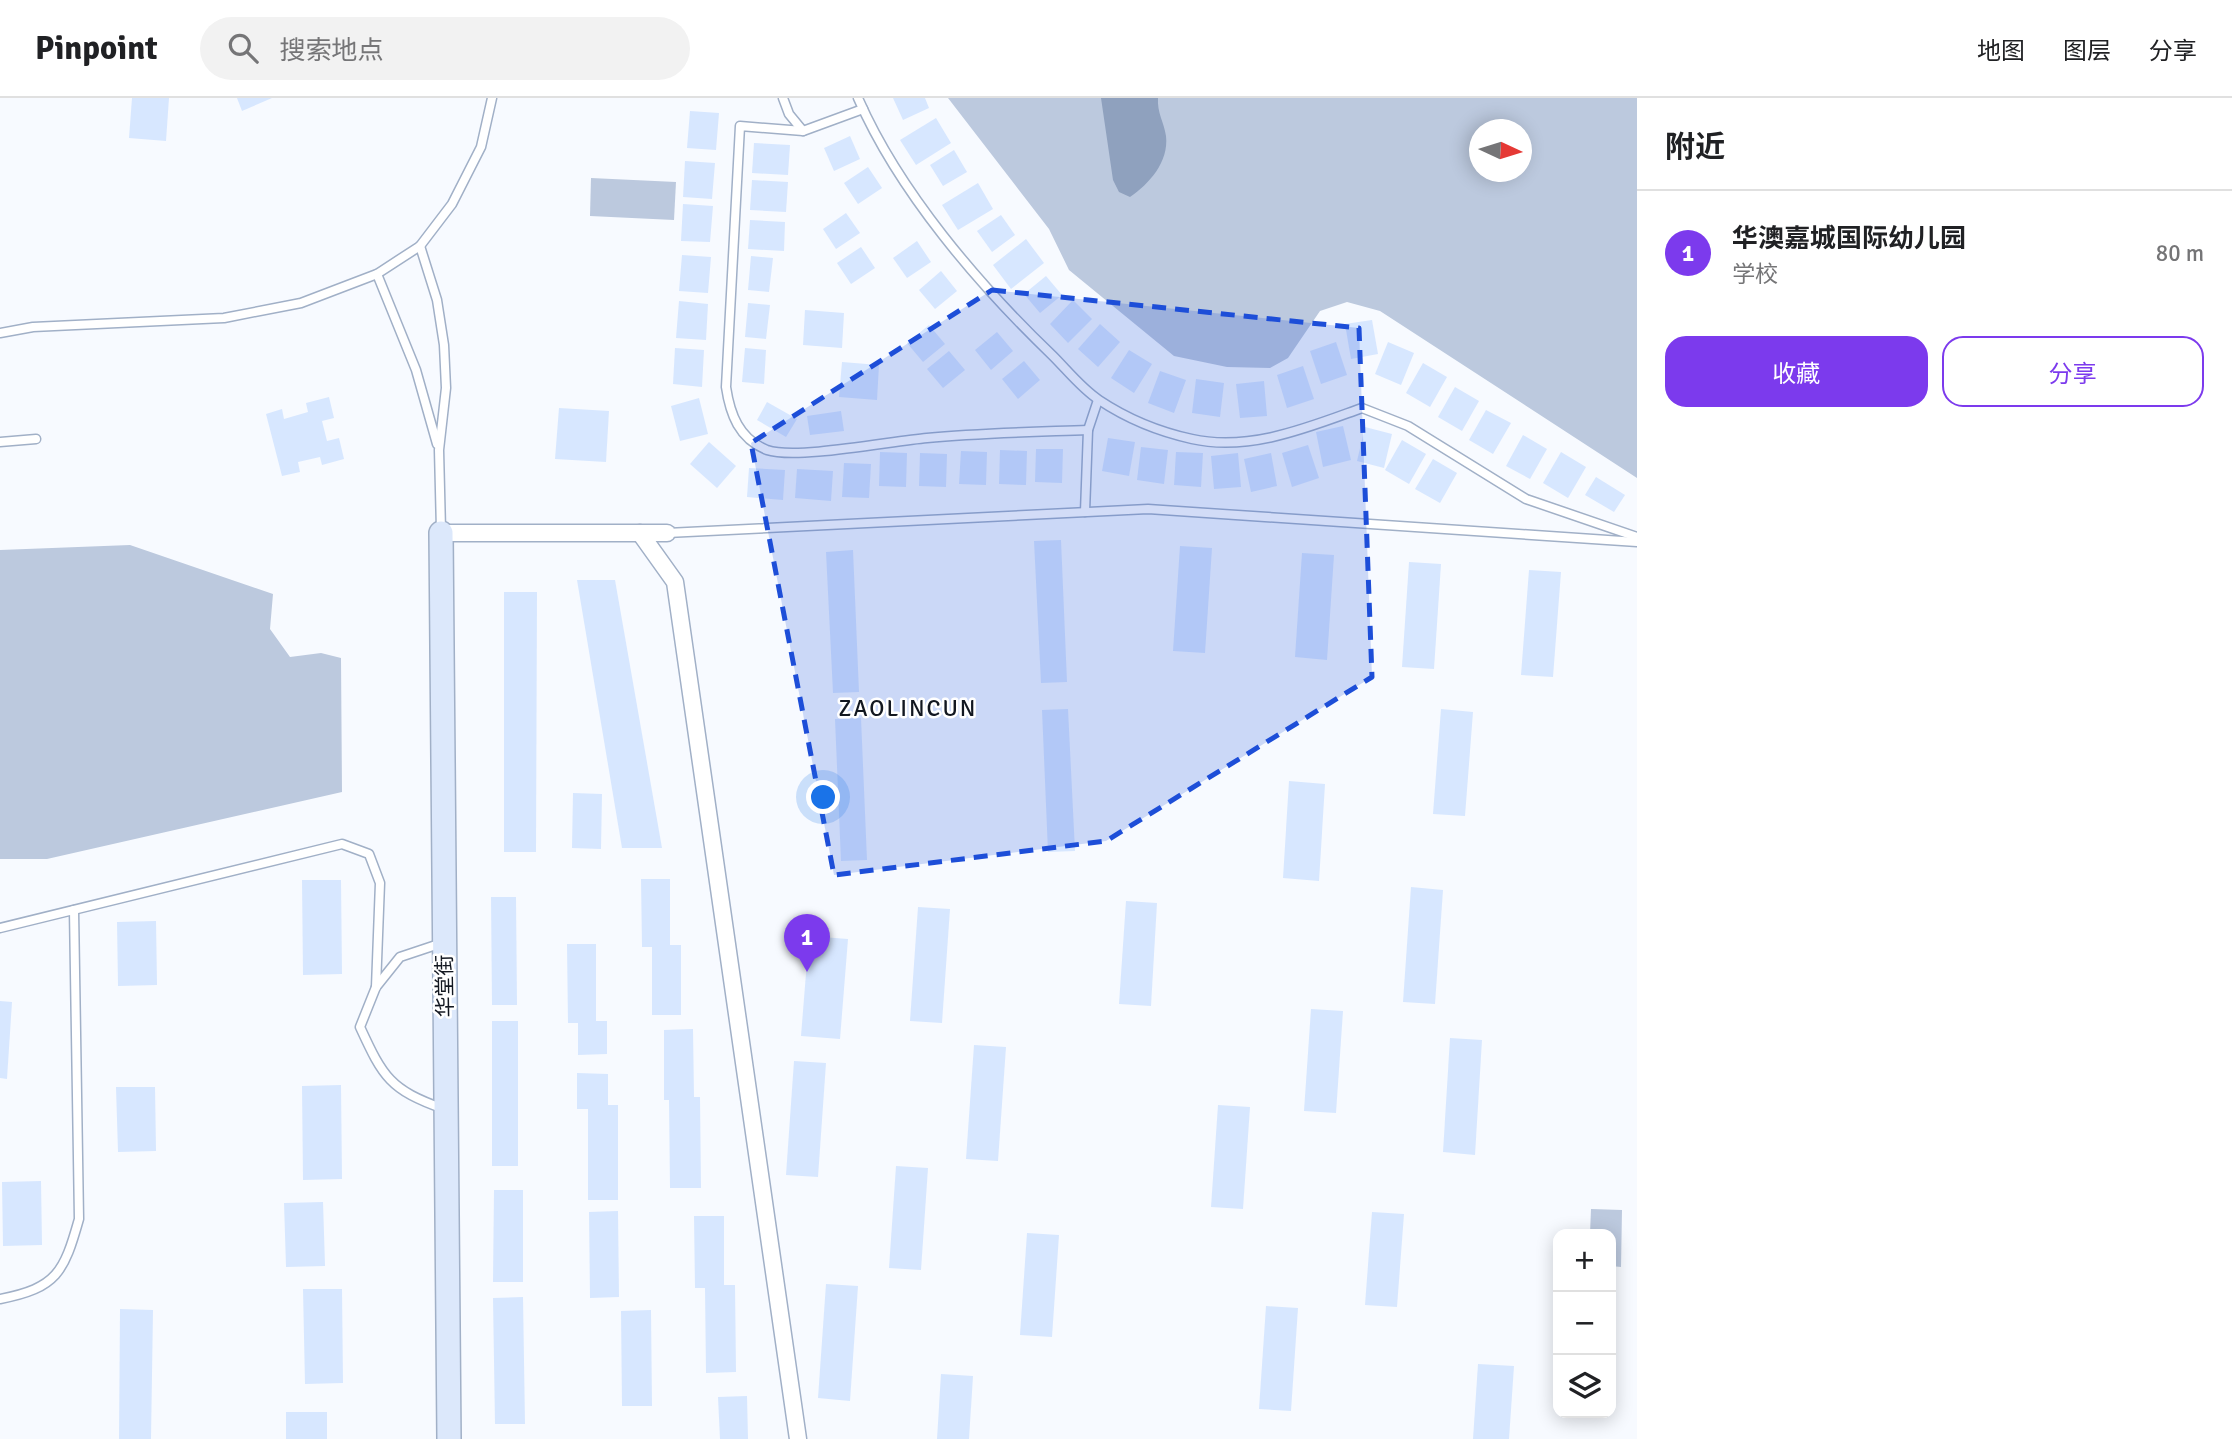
<!DOCTYPE html>
<html lang="zh">
<meta charset="utf-8">
<style>
:root{--surface:#fff;--page:#f2f2f2;--text:#202124;--muted:#757577;--line:#e0e0e0;--accent:#7c3aed}
body{margin:0;font-family:Signika,"Noto Sans SC",sans-serif;background:var(--page);color:var(--text)}
.controls{position:absolute;right:21px;bottom:21px;display:grid;overflow:hidden;border-radius:14px;box-shadow:0 4px 18px #0003}
.controls button{width:63px;height:63px;display:grid;place-items:center;padding:0;border:0;border-bottom:2px solid var(--line);background:var(--surface);color:var(--text);font:35px sans-serif}
.compass{position:absolute;left:1469px;top:21px;width:63px;height:63px;border-radius:50%;background:var(--surface);box-shadow:0 4px 18px #0003;rotate:94deg}
.you{position:absolute;left:824px;top:700px;width:24px;height:24px;margin:-18px;border:5px solid #fff;border-radius:50%;background:#1a73e8;box-shadow:0 0 0 10px #1a73e833}
.badge{display:grid;place-items:center;width:46px;height:46px;border-radius:50%;background:var(--accent);color:#fff;font-size:23px;font-weight:700}
.pin{position:absolute;translate:-50% -58px;filter:drop-shadow(0 2px 4px #0008)}
.pin::after{content:'';position:absolute;top:37px;width:24px;height:21px;background:inherit;clip-path:polygon(0 0,100% 0,50% 100%)}
.list{margin:0;padding:0;list-style:none}
h2{display:flex;justify-content:space-between;align-items:center;height:91px;margin:0;padding:0 28px;font-size:30px}
h2 small{font-size:23px;font-weight:400;color:var(--muted)}
.list li{display:grid;grid-template-columns:46px 1fr auto;gap:21px;align-items:center;box-sizing:border-box;height:126px;padding:0 28px;border-top:2px solid var(--line)}
.list b{display:block;font-size:26px;white-space:nowrap}
.list p{margin:0;font-size:23px;white-space:nowrap;color:var(--muted)}
.list em{font-size:23px;font-style:normal;color:var(--muted)}
.actions{display:flex;gap:14px;padding:21px 28px}
.actions a{flex:1;padding:16px 0;border:2px solid var(--accent);border-radius:21px;text-align:center;font-size:24px;color:var(--accent)}
.actions .main{background:var(--accent);color:#fff}
.icon{flex:none;width:38px;height:38px;fill:none;stroke:currentColor;stroke-width:2;stroke-linecap:round;stroke-linejoin:round}
.map{position:relative;flex:none;width:1637px;height:1341px;overflow:hidden}
header{display:flex;align-items:center;gap:42px;box-sizing:border-box;height:98px;padding:0 35px;background:var(--surface);border-bottom:2px solid var(--line)}
header strong{font-size:33px}
nav{display:flex;gap:38px;margin-inline-start:auto;font-size:24px}
.search{width:490px;height:63px;background:var(--page);display:flex;align-items:center;gap:18px;box-sizing:border-box;padding:0 24px;border-radius:38px;color:var(--muted);font-size:26px}
main{display:flex}
aside{flex:1;background:var(--surface)}
.map>svg:first-child{display:block}
.green{fill:#bcc9de;fill-rule:evenodd}
.water{fill:#8fa1be}
.building{fill:#d7e7ff}
.lines{fill:none;stroke-linecap:round;stroke-linejoin:round}
.lane-casing{stroke:#a1b0c7;stroke-width:11}
.street-casing{stroke:#a1b0c7;stroke-width:19}
.secondary-casing{stroke:#a1b0c7;stroke-width:26}
.lane{stroke:#fff;stroke-width:8}
.street{stroke:#fff;stroke-width:16}
.secondary{stroke:#dce8fb;stroke-width:23}
.marked{fill:#1d4ed8;fill-opacity:0.2;stroke:#1d4ed8;stroke-width:5;stroke-dasharray:14 9;stroke-linejoin:round}
.labels{text-anchor:middle;stroke-width:5;stroke-linejoin:round;paint-order:stroke}
.street-label{font-size:21px;fill:#121720;stroke:#fff}
.neighbourhood-label{font-size:23px;letter-spacing:2px;fill:#121720;stroke:#fff}
</style>
<header>
<strong>Pinpoint</strong>
<div class="search"><svg class="icon" aria-label="search" viewBox="0 0 24 24"><circle cx="10" cy="10" r="6"/><path d="M15 15l6 6"/></svg>搜索地点</div>
<nav><a>地图</a><a>图层</a><a>分享</a></nav>
</header>
<main>
<div class="map">
<svg width="1637" height="1341" viewBox="0 0 1637 1341">
<rect width="100%" height="100%" fill="#f7faff"/>
<g class="green">
<path d="M 948,0 L 1637,0 L 1637,380 L 1380,213 L 1347,204 L 1320,213 L 1288,260 L 1270,270 L 1227,269 L 1174,258 L 1069,172 L 1049,131 ZM 1479,32 L 1521,32 L 1521,74 L 1479,74 Z"/>
<polygon points="591,80 676,84 674,122 590,118"/>
<polygon points="130,447 273,496 270,531 290,559 321,555 341,560 342,694 47,761 0,761 0,452"/>
<polygon points="1591,1111 1622,1112 1621,1169 1611,1168 1611,1136 1590,1136"/>
</g>
<path class="water" d="M 1101,0 L 1158,0 C 1157,15 1164,24 1166,38 C 1169,64 1149,86 1130,99 L 1119,94 L 1113,82 Z"/>
<g class="building">
<polygon points="132,0 169,0 166,43 129,40"/>
<polygon points="237,0 272,0 242,13"/>
<polygon points="893,0 925,0 929,10 903,22"/>
<polygon points="690,13 719,15 716,52 687,50"/>
<polygon points="936,20 951,45 916,67 900,42"/>
<polygon points="850,38 860,61 834,73 824,50"/>
<polygon points="754,45 790,47 788,77 752,75"/>
<polygon points="954,52 967,74 943,88 930,67"/>
<polygon points="685,63 715,65 712,101 683,99"/>
<polygon points="868,69 882,90 858,106 844,85"/>
<polygon points="752,82 788,84 786,114 750,112"/>
<polygon points="978,85 993,111 958,132 942,107"/>
<polygon points="683,106 713,108 710,144 681,143"/>
<polygon points="846,115 860,135 836,151 823,131"/>
<polygon points="1001,117 1015,137 992,154 977,133"/>
<polygon points="750,122 785,124 784,153 748,151"/>
<polygon points="1026,141 1044,165 1011,191 993,167"/>
<polygon points="917,143 931,164 907,180 893,160"/>
<polygon points="861,149 875,170 851,186 837,165"/>
<polygon points="682,157 711,159 708,195 679,193"/>
<polygon points="751,158 773,160 769,194 748,192"/>
<polygon points="941,173 957,193 935,211 919,192"/>
<polygon points="1046,178 1062,197 1040,215 1024,196"/>
<polygon points="1073,202 1092,221 1068,245 1050,226"/>
<polygon points="679,203 708,206 706,242 676,240"/>
<polygon points="748,205 770,207 766,241 745,239"/>
<polygon points="805,212 844,215 842,250 803,247"/>
<polygon points="1372,222 1378,256 1351,261 1345,226"/>
<polygon points="1100,226 1120,244 1098,269 1078,251"/>
<polygon points="929,227 945,246 923,264 907,245"/>
<polygon points="997,234 1013,253 991,272 975,252"/>
<polygon points="1336,244 1347,277 1321,286 1310,253"/>
<polygon points="1388,244 1414,255 1401,287 1375,276"/>
<polygon points="675,250 704,252 702,289 673,286"/>
<polygon points="745,250 766,252 764,286 742,284"/>
<polygon points="1129,252 1152,266 1134,295 1111,280"/>
<polygon points="949,253 965,272 943,290 927,271"/>
<polygon points="1024,263 1040,282 1018,301 1002,281"/>
<polygon points="842,264 879,267 877,302 839,299"/>
<polygon points="1423,265 1447,279 1430,309 1406,295"/>
<polygon points="1303,268 1314,301 1287,310 1277,277"/>
<polygon points="1160,273 1186,282 1174,315 1148,305"/>
<polygon points="1196,281 1224,285 1220,319 1192,315"/>
<polygon points="1264,283 1267,318 1240,320 1236,286"/>
<polygon points="1455,289 1479,303 1462,333 1438,319"/>
<polygon points="329,299 334,320 322,323 327,343 339,340 344,361 322,367 320,359 298,364 300,374 282,378 266,316 282,311 284,321 308,314 306,305"/>
<polygon points="699,300 708,336 680,343 671,308"/>
<polygon points="767,304 797,321 786,339 757,322"/>
<polygon points="559,310 609,313 606,364 555,361"/>
<polygon points="1486,312 1511,325 1493,356 1469,342"/>
<polygon points="841,313 844,333 810,337 807,318"/>
<polygon points="1343,328 1351,362 1323,369 1316,334"/>
<polygon points="1365,329 1392,336 1384,370 1357,363"/>
<polygon points="1523,337 1547,351 1530,381 1506,368"/>
<polygon points="1108,340 1135,344 1129,378 1102,373"/>
<polygon points="1402,342 1426,356 1409,386 1385,372"/>
<polygon points="709,344 736,368 717,390 690,366"/>
<polygon points="1308,347 1319,380 1292,389 1282,355"/>
<polygon points="1141,349 1168,352 1164,386 1137,382"/>
<polygon points="1036,351 1063,351 1062,385 1035,384"/>
<polygon points="1000,352 1027,353 1026,387 999,386"/>
<polygon points="961,353 987,354 986,387 959,386"/>
<polygon points="880,354 907,355 906,389 879,388"/>
<polygon points="1176,354 1203,355 1201,389 1174,387"/>
<polygon points="1561,354 1586,369 1568,400 1543,385"/>
<polygon points="920,355 947,356 946,389 919,388"/>
<polygon points="1238,355 1241,389 1214,391 1211,358"/>
<polygon points="1271,355 1277,388 1251,394 1244,361"/>
<polygon points="1433,361 1457,375 1440,405 1415,391"/>
<polygon points="844,365 871,366 869,400 842,399"/>
<polygon points="749,370 785,372 783,402 747,399"/>
<polygon points="797,371 833,373 831,403 795,400"/>
<polygon points="1596,379 1625,397 1614,414 1585,397"/>
<polygon points="1061,442 1067,584 1041,585 1034,443"/>
<polygon points="1180,448 1212,450 1205,555 1173,553"/>
<polygon points="853,452 859,594 833,595 826,454"/>
<polygon points="1302,455 1334,457 1327,562 1295,559"/>
<polygon points="1409,464 1441,466 1434,571 1402,569"/>
<polygon points="1529,472 1561,474 1553,579 1521,577"/>
<polygon points="577,482 615,482 662,750 622,750"/>
<polygon points="504,494 537,494 536,754 504,754"/>
<polygon points="1068,611 1075,753 1048,754 1042,612"/>
<polygon points="1441,611 1473,614 1465,718 1433,716"/>
<polygon points="861,620 867,762 841,763 835,621"/>
<polygon points="1289,683 1325,686 1319,783 1283,780"/>
<polygon points="573,695 602,696 601,751 572,750"/>
<polygon points="641,781 670,781 670,847 681,847 681,917 652,917 652,849 642,849"/>
<polygon points="302,782 341,782 342,876 303,877"/>
<polygon points="1411,789 1443,792 1435,906 1403,904"/>
<polygon points="491,799 516,799 517,907 492,907"/>
<polygon points="1126,803 1157,805 1151,908 1119,906"/>
<polygon points="918,809 950,811 942,925 910,923"/>
<polygon points="156,823 157,887 118,888 117,824"/>
<polygon points="809,838 848,841 840,941 801,938"/>
<polygon points="567,846 596,846 596,923 607,923 607,956 578,957 578,925 568,925"/>
<polygon points="0,903 12,904 7,981 0,980"/>
<polygon points="1311,911 1343,913 1336,1015 1304,1013"/>
<rect x="492" y="923" width="26" height="145"/>
<polygon points="693,931 694,999 700,999 701,1090 670,1090 669,1002 664,1002 664,932"/>
<polygon points="1450,940 1482,942 1475,1057 1443,1054"/>
<polygon points="974,947 1006,949 998,1063 966,1061"/>
<polygon points="794,963 826,965 818,1079 786,1077"/>
<polygon points="577,975 608,976 608,1007 618,1007 618,1102 588,1102 588,1011 577,1011"/>
<polygon points="341,987 342,1081 303,1082 302,988"/>
<polygon points="116,989 155,989 156,1053 118,1054"/>
<polygon points="1218,1007 1250,1009 1243,1111 1211,1109"/>
<polygon points="896,1068 928,1070 921,1172 889,1170"/>
<polygon points="41,1083 42,1147 3,1148 2,1084"/>
<polygon points="494,1092 523,1092 523,1184 493,1184"/>
<polygon points="323,1104 325,1168 286,1169 284,1105"/>
<polygon points="618,1113 619,1199 590,1200 589,1114"/>
<polygon points="1372,1114 1404,1116 1397,1209 1365,1207"/>
<polygon points="694,1118 724,1118 724,1187 735,1187 736,1274 706,1275 705,1190 695,1190"/>
<polygon points="1027,1135 1059,1137 1052,1239 1020,1237"/>
<polygon points="826,1186 858,1188 850,1303 818,1300"/>
<polygon points="303,1191 342,1191 343,1285 305,1286"/>
<polygon points="523,1199 525,1326 495,1326 493,1200"/>
<polygon points="1266,1208 1298,1210 1291,1313 1259,1311"/>
<polygon points="120,1211 153,1212 151,1341 119,1341"/>
<polygon points="651,1212 652,1308 622,1308 621,1213"/>
<polygon points="1478,1266 1514,1268 1509,1341 1473,1341"/>
<polygon points="941,1276 973,1278 969,1341 937,1341"/>
<polygon points="747,1298 748,1341 720,1341 718,1299"/>
<rect x="286" y="1314" width="41" height="27"/>
</g>
<g class="lines">
<g class="lane-casing">
<g id="lane">
<polyline points="783,0 789,16 803,33"/>
<path d="M 858,0 C 899,94 979,187 1053,258 C 1067,272 1082,291 1099,302 C 1126,320 1160,334 1192,341 C 1250,354 1309,329 1362,310 L 1408,328 L 1526,401 L 1637,439"/>
<path d="M 863,11 L 803,33 L 740,28 L 726,289 C 730,316 739,341 767,352 C 797,362 891,343 927,340 C 980,335 1034,334 1088,332"/>
<polyline points="420,148 437,202 444,247 446,290 439,352 441,432"/>
<polyline points="377,176 416,272 437,346"/>
<polyline points="0,235 33,229 224,220 301,205 377,176 420,148 452,106 481,49 492,0"/>
<polyline points="0,344 36,341"/>
<polyline points="1085,414 1088,332 1098,302"/>
<polyline points="667,435 1148,411 1637,444"/>
<polyline points="0,830 342,746 369,756 380,785 376,889"/>
<path d="M 442,845 L 400,859 L 376,889 L 360,929 C 383,979 390,992 444,1011"/>
<path d="M 0,1201 C 57,1190 64,1174 79,1121 L 74,812"/>
</g>
</g>
<g class="street-casing">
<g id="street">
<polyline points="441,435 667,435"/>
<polyline points="640,435 675,484 798,1341"/>
</g>
</g>
<g class="secondary-casing">
<polyline id="secondary" points="441,435 449,1341"/>
</g>
<use href="#lane" class="lane"/>
<use href="#street" class="street"/>
<use href="#secondary" class="secondary"/>
</g>
<path class="marked" d="M 992,192 L 1359,230 L 1372,579 L 1106,743 L 834,777 L 751,345 Z"/>
<g class="labels">
<g class="street-label">
<text transform="translate(445 888) rotate(-91)" y="7">华堂街</text>
</g>
<g class="neighbourhood-label">
<text x="908" y="618">ZAOLINCUN</text>
</g>
</g>
</svg>
<div class="controls">
<button>+</button>
<button>−</button>
<button><svg class="icon" aria-label="layers" viewBox="0 0 24 24"><path d="M12 4l9 5-9 5-9-5zM3 14l9 5 9-5"/></svg></button>
</div>
<svg class="compass" viewBox="-18 -18 36 36"><path d="M0-13l5 13h-10z" fill="#e53935"/><path d="M0 13l5-13h-10z" fill="#757577"/></svg>
<div class="you"></div>
<div class="pin badge" style="left:807px;top:874px">1</div>
</div>
<aside>
<h2>附近<small></small></h2>
<ul class="list">
<li><span class="badge">1</span><div><b>华澳嘉城国际幼儿园</b><p>学校</p></div><em>80 m</em></li>
</ul>
<div class="actions"><a class="main">收藏</a><a>分享</a></div>
</aside>
</main>
